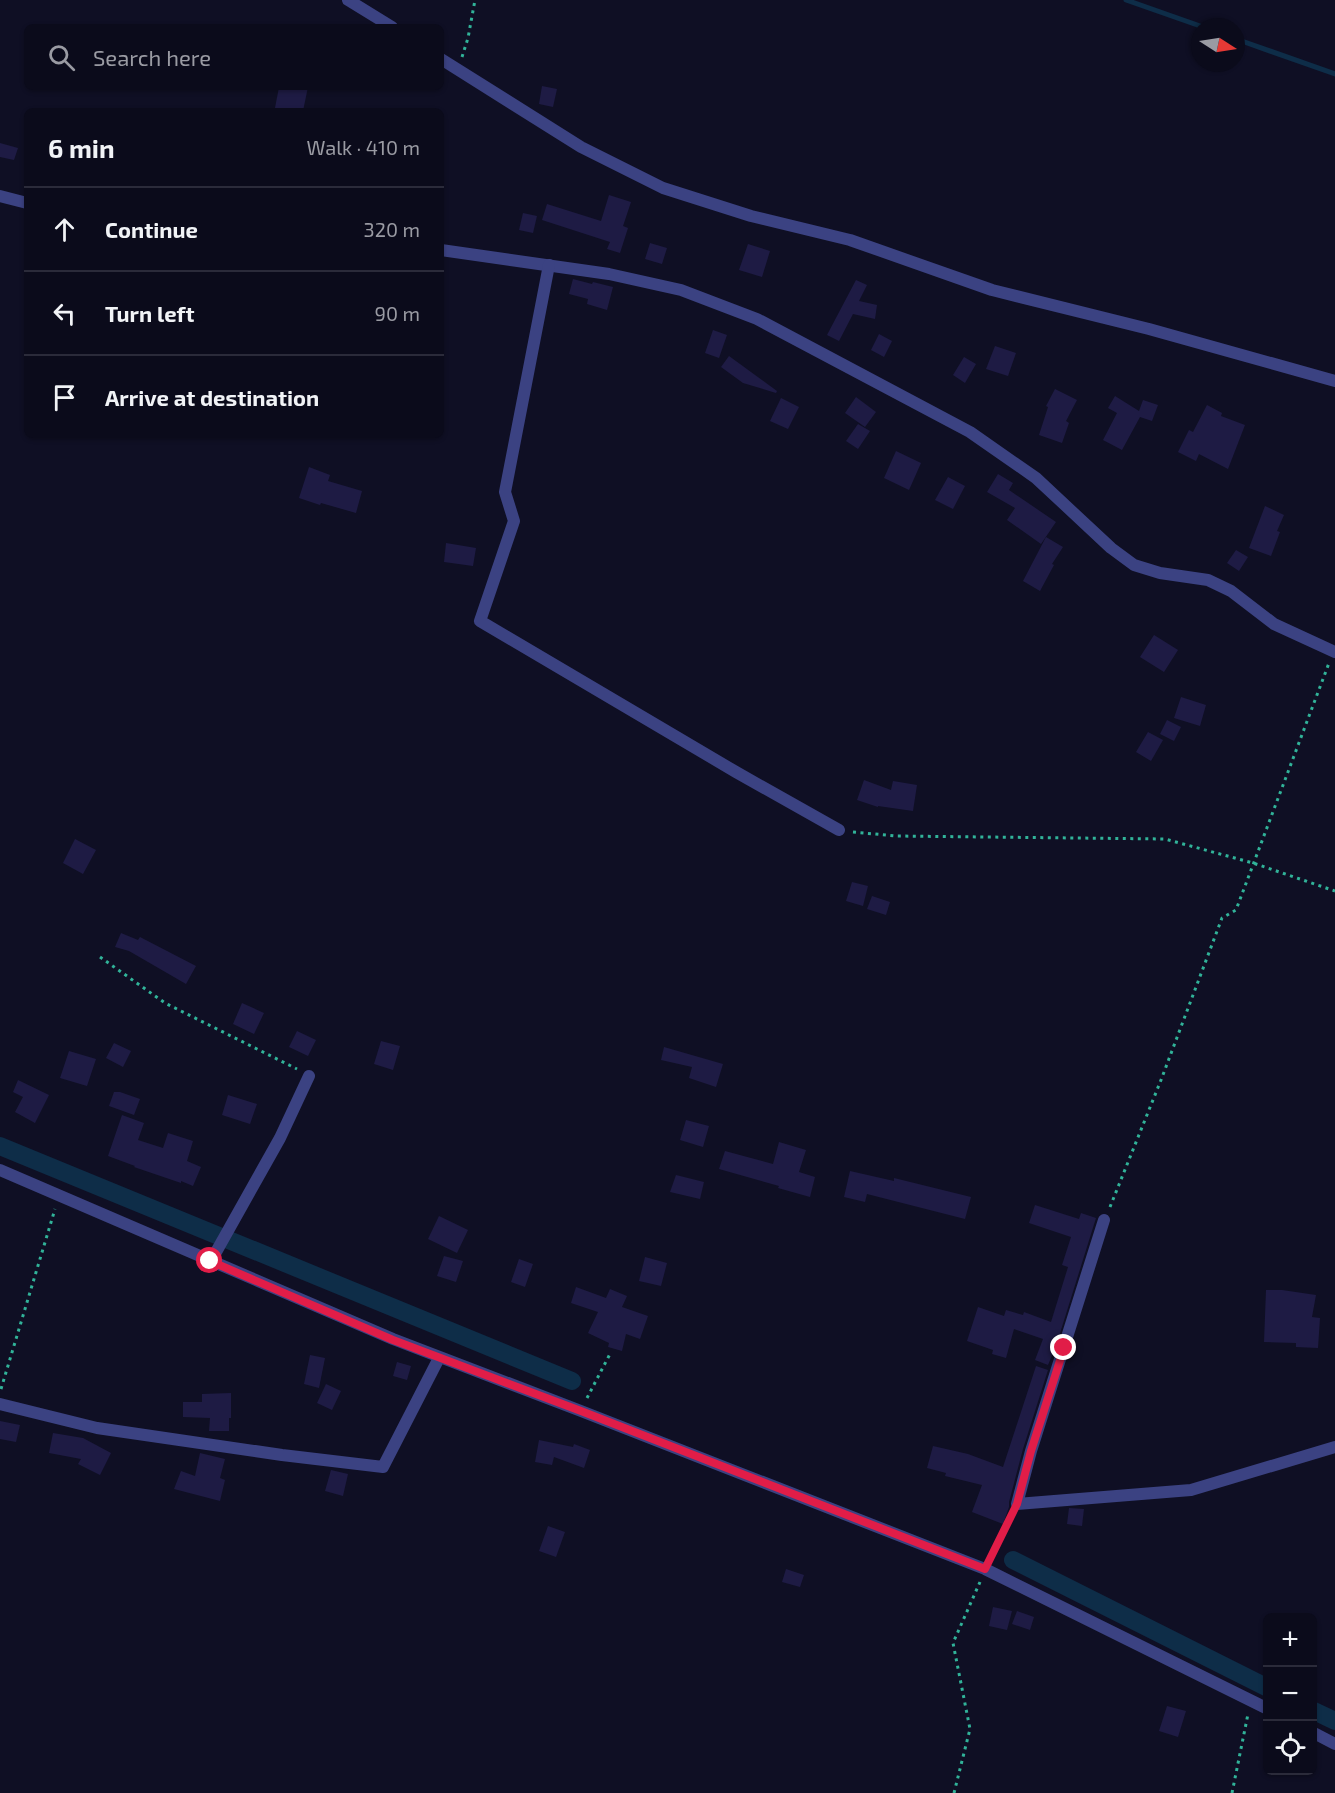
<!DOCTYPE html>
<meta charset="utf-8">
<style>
:root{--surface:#0b0b1b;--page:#141424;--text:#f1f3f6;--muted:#9a9ba3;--line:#2b2b3a}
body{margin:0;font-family:"Exo 2",sans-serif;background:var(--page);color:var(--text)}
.controls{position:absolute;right:18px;bottom:18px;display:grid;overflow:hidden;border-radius:9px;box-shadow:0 2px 4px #0004}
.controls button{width:54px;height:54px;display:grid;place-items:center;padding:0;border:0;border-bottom:2px solid var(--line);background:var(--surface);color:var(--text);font:30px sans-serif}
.compass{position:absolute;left:1191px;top:18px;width:54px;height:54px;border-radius:50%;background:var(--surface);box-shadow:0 2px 4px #0004;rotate:102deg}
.stop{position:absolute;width:18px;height:18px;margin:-14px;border:4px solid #e11d48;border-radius:50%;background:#fff}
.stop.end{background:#e11d48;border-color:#fff;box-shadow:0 2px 6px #0008}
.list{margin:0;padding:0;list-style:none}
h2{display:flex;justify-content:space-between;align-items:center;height:78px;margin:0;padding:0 24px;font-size:26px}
h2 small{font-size:20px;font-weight:400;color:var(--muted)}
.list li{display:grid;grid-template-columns:39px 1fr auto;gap:18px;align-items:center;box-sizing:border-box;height:84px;padding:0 24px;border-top:2px solid var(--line)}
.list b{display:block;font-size:22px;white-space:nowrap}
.list em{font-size:20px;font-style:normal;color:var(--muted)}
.icon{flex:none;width:33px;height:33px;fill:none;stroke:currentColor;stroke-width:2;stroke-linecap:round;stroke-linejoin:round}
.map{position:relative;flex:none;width:1335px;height:1793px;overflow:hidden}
.search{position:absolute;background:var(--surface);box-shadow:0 2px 4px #0004;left:24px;top:24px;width:420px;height:66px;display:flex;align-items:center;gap:15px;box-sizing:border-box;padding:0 21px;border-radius:9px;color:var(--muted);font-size:22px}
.panel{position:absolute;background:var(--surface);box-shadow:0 2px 4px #0004;left:24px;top:108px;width:420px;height:330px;border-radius:9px}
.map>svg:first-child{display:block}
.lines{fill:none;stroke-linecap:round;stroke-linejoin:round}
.stream{stroke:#0e2d48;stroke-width:5}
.canal{stroke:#0e2d48;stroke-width:18}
.building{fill:#1e1b44}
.path{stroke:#31b399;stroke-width:3;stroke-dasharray:3 4.5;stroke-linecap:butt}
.minor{stroke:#3b4282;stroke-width:12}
.route{stroke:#e11d48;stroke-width:8}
</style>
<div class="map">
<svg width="1335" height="1793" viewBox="0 0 1335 1793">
<rect width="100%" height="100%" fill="#0f0f24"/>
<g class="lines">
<g class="stream">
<polyline points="1126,0 1203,27"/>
<polyline points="1236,39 1335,74"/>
</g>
<g class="canal">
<polyline points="0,1146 572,1381"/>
<polyline points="1013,1560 1268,1688"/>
<polyline points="1312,1710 1335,1721"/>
</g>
</g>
<g class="building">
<polygon points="542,86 557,89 553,107 539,104"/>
<polygon points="279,87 308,87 303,111 292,111 275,108"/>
<polygon points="0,143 18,148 14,160 0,157"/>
<polygon points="609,195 631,202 623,226 628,228 620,253 607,249 610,242 542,220 547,204 601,221"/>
<polygon points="523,213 537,216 533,233 519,230"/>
<polygon points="650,243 667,248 662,264 645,259"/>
<polygon points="748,244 770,251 762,277 739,270"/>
<polygon points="573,279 592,284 593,282 613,287 607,310 587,304 588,299 569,294"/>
<polygon points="856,280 867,285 859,301 877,305 875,319 853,314 839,341 827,335"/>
<polygon points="713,330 727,335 719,358 705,353"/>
<polygon points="879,334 892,341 884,357 871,350"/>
<polygon points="995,346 1016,353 1008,376 986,369"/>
<polygon points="729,356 777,391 776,393 743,383 721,367"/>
<polygon points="964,357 976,364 965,383 953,375"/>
<polygon points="1055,389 1077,400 1066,421 1069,423 1062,443 1039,435 1048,407 1046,406"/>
<polygon points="1115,396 1139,411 1143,400 1158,405 1152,421 1140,417 1122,450 1103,440 1117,413 1108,408"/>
<polygon points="856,397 876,412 865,427 845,413"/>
<polygon points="781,398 799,407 788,429 770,421"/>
<polygon points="1207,405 1222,413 1221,416 1245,425 1228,469 1199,454 1196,461 1178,452 1189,430 1193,432"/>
<polygon points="858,424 870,431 858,449 846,441"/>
<polygon points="896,451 921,463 909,490 884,478"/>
<polygon points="309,467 330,475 328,481 362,491 356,513 321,503 320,505 299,498"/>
<polygon points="998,474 1013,483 1009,490 1056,522 1041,544 1007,520 1015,508 987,492"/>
<polygon points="948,477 965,486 953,509 935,500"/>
<polygon points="1265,506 1284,515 1277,531 1280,532 1271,556 1249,548"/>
<polygon points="1046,537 1063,547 1052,564 1054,565 1040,591 1023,581"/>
<polygon points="446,543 476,548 473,566 444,562"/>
<polygon points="1236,550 1248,557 1239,571 1227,563"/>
<polygon points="1154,635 1178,650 1164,672 1140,657"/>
<polygon points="1181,697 1206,705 1200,726 1174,718"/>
<polygon points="1167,720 1181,727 1174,741 1160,734"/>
<polygon points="1148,732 1163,740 1151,761 1136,752"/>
<polygon points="864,780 891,790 893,781 917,785 913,811 878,806 878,807 857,800"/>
<polygon points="75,839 96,850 83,874 63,863"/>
<polygon points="852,882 868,886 863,906 846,901"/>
<polygon points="872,896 890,902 886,915 867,909"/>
<polygon points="121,933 138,940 140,937 196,966 186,984 129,951 115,947"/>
<polygon points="242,1003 264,1013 254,1034 233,1024"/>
<polygon points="297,1031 316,1040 308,1056 289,1047"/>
<polygon points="381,1041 400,1046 393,1070 374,1064"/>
<polygon points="114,1043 131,1051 123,1067 106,1058"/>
<polygon points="664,1047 723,1064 716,1087 689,1078 692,1067 661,1060"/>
<polygon points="69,1051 96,1059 87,1086 60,1078"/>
<polygon points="18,1080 49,1095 35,1123 15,1112 23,1097 13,1092"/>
<polygon points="114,1092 120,1092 140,1099 134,1115 109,1106"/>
<polygon points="228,1095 257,1104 250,1124 222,1115"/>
<polygon points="122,1115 144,1123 138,1140 163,1148 168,1133 193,1141 187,1161 201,1167 193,1186 181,1181 181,1183 134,1167 135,1166 108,1156"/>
<polygon points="686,1120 709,1126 703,1147 680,1140"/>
<polygon points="779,1142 806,1150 799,1172 815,1177 810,1197 778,1188 779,1186 719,1169 725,1151 773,1164"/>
<polygon points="850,1171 894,1181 894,1178 971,1197 965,1219 867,1194 865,1202 844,1197"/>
<polygon points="676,1175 704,1182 700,1199 670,1192"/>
<polygon points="1035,1205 1079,1219 1081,1213 1096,1218 1056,1346 1048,1365 1035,1360 1043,1339 1014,1329 1006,1358 992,1354 993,1350 967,1341 978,1307 1004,1316 1006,1310 1023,1315 1024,1312 1051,1322 1068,1267 1062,1265 1071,1237 1029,1223"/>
<polygon points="439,1216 468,1230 457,1253 428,1239"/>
<polygon points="444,1256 463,1261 456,1282 437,1276"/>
<polygon points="645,1257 667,1263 661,1286 639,1281"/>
<polygon points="519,1259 533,1264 525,1287 511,1282"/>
<polygon points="576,1287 606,1298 610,1289 627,1296 622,1307 648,1316 640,1339 626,1334 622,1351 608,1347 609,1343 588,1333 598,1312 571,1303"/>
<polygon points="1266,1290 1282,1290 1316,1295 1312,1317 1320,1318 1318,1348 1296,1347 1296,1343 1264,1342"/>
<polygon points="310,1355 325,1358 319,1388 304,1384"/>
<polygon points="397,1362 411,1366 407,1380 393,1376"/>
<polygon points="1036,1366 1048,1370 1023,1449 1009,1502 1009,1507 1003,1524 972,1512 982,1485 945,1476 946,1473 927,1468 933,1446 968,1454 1003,1467"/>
<polygon points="326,1384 341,1391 332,1410 317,1403"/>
<polygon points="231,1393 231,1418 229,1418 229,1431 209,1431 210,1418 183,1417 183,1402 202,1402 202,1394"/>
<polygon points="0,1421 20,1425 16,1442 0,1439"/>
<polygon points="53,1433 83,1438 111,1453 100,1475 78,1464 81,1459 49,1453"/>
<polygon points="539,1440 573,1447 574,1444 590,1450 584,1468 554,1457 552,1465 535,1462"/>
<polygon points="200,1453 225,1459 220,1478 225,1480 220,1501 174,1489 181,1471 195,1476"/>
<polygon points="331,1470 348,1474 343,1496 325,1491"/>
<polygon points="1069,1508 1084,1509 1082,1526 1067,1524"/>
<polygon points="548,1526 565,1532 556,1557 539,1551"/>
<polygon points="786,1569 804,1575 800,1587 782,1582"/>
<polygon points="993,1607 1012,1611 1007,1630 989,1626"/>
<polygon points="1017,1611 1034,1617 1030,1630 1012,1624"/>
<polygon points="1167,1706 1186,1711 1178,1737 1159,1731"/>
</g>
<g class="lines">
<g class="path">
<polyline points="462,57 468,38 475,0"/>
<polyline points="853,832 896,836 1165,839 1253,863 1335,891"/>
<polyline points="100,957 165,1003 297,1069"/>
<polyline points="1110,1207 1161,1080 1222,918 1236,910 1329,663"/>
<polyline points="1,1389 55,1209"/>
<polyline points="587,1398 611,1352"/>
<polyline points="991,1557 1011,1517"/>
<polyline points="954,1793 970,1729 953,1643 980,1582"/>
<polyline points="1232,1793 1248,1714"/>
</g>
<g class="minor">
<polyline points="348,0 392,27"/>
<polyline points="441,59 581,147 663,188 751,216 850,240 992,290 1149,329 1335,381"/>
<polyline points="0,196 27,203"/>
<polyline points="441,250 609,274 681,290 757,319 970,432 1036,478 1111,548 1134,565 1160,573 1208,580 1231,591 1274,624 1335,652"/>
<polyline points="549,265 505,492 514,521 480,621 736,772 839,830"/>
<polyline points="0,1170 393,1339 581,1411 985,1569 1268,1709"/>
<polyline points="1104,1220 1031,1451 1017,1504 1191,1490 1335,1447"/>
<polyline points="211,1261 280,1138 309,1076"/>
<polyline points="0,1404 97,1428 282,1455 383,1467 439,1358"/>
<polyline points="1312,1732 1335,1744"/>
</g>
</g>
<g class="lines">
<polyline class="route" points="210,1261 393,1340 581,1411 985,1569 1017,1504 1031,1451 1064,1348"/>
</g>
</svg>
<div class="controls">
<button>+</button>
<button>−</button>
<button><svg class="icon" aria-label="locate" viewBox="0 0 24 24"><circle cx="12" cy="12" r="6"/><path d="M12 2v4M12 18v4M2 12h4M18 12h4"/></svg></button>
</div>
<svg class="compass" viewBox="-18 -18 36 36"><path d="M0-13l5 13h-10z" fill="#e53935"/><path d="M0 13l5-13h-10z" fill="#9a9ba3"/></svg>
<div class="stop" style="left:210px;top:1261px"></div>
<div class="stop end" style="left:1064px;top:1348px"></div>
<div class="search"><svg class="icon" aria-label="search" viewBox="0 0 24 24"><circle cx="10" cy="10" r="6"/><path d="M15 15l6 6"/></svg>Search here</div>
<section class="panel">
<h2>6 min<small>Walk · 410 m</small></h2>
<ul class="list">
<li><svg class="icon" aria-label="ahead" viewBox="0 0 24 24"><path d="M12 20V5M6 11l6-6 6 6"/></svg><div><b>Continue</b></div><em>320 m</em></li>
<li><svg class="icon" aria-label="left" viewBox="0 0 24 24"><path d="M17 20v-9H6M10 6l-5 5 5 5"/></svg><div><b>Turn left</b></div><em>90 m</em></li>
<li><svg class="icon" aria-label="arrive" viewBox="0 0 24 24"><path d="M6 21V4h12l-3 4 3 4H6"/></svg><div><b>Arrive at destination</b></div></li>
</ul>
</section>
</div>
